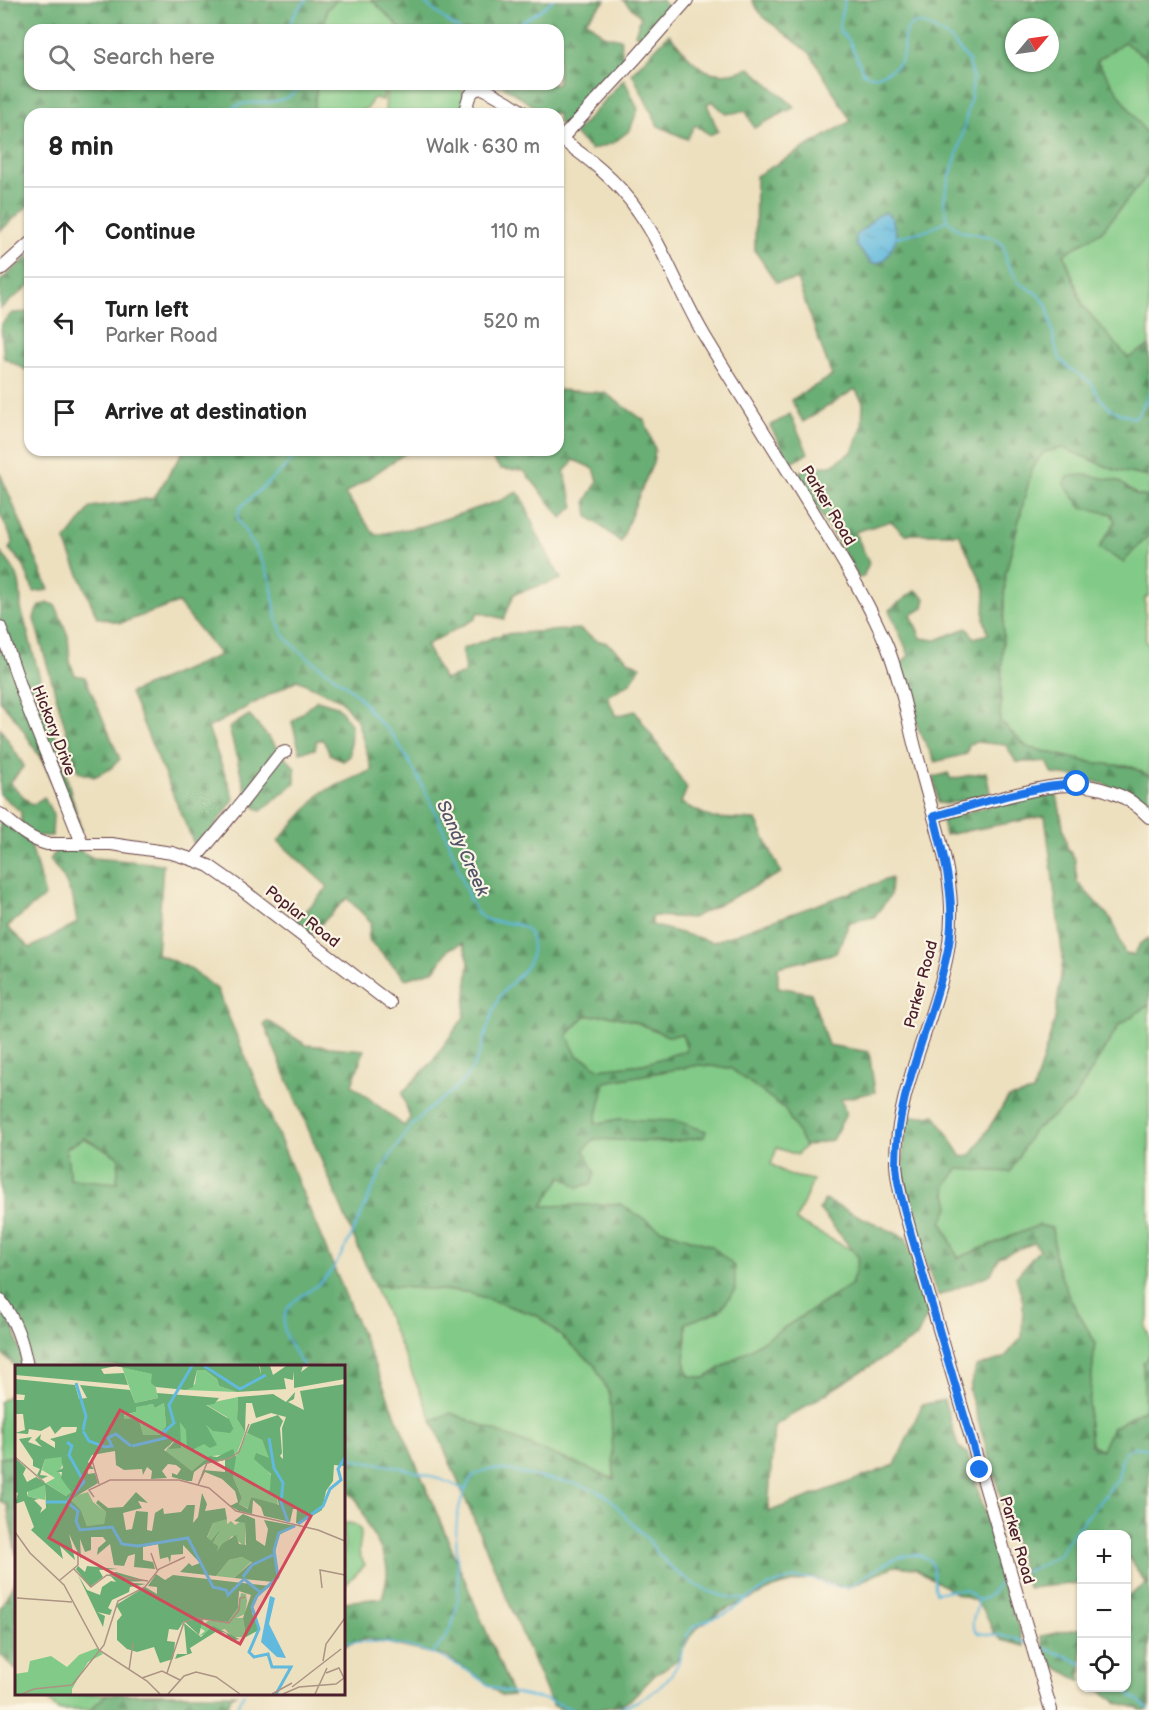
<!DOCTYPE html>
<meta charset="utf-8">
<style>
:root{--surface:#fff;--page:#f2f2f2;--text:#222;--muted:#767676;--line:#e0e0e0}
body{margin:0;font-family:"Balsamiq Sans",sans-serif;background:var(--page);color:var(--text)}
.controls{position:absolute;right:18px;bottom:18px;display:grid;overflow:hidden;border-radius:12px;box-shadow:0 2px 4px #0004}
.controls button{width:54px;height:54px;display:grid;place-items:center;padding:0;border:0;border-bottom:2px solid var(--line);background:var(--surface);color:var(--text);font:30px sans-serif}
.compass{position:absolute;left:1005px;top:18px;width:54px;height:54px;border-radius:50%;background:var(--surface);box-shadow:0 2px 4px #0004;rotate:61deg}
.stop{position:absolute;width:18px;height:18px;margin:-14px;border:4px solid #1a73e8;border-radius:50%;background:#fff}
.stop.end{background:#1a73e8;border-color:#fff;box-shadow:0 2px 6px #0008}
.list{margin:0;padding:0;list-style:none}
h2{display:flex;justify-content:space-between;align-items:center;height:78px;margin:0;padding:0 24px;font-size:26px}
h2 small{font-size:20px;font-weight:400;color:var(--muted)}
.list li{display:grid;grid-template-columns:39px 1fr auto;gap:18px;align-items:center;box-sizing:border-box;height:90px;padding:0 24px;border-top:2px solid var(--line)}
.list b{display:block;font-size:22px;white-space:nowrap}
.list p{margin:0;font-size:20px;white-space:nowrap;color:var(--muted)}
.list em{font-size:20px;font-style:normal;color:var(--muted)}
.icon{flex:none;width:33px;height:33px;fill:none;stroke:currentColor;stroke-width:2;stroke-linecap:round;stroke-linejoin:round}
.map{position:relative;flex:none;width:1149px;height:1710px;overflow:hidden}
.search{position:absolute;background:var(--surface);box-shadow:0 2px 4px #0004;left:24px;top:24px;width:540px;height:66px;display:flex;align-items:center;gap:15px;box-sizing:border-box;padding:0 21px;border-radius:18px;color:var(--muted);font-size:22px}
.panel{position:absolute;background:var(--surface);box-shadow:0 2px 4px #0004;left:24px;top:108px;width:540px;height:348px;border-radius:18px}
.map>svg:first-child{display:block}
.green{fill:#82ca87;stroke:#667459;stroke-width:1.5}
.forest{fill:url(#forest-firs);stroke:#5a6650;stroke-width:1.5;fill-rule:evenodd}
.water{fill:url(#water-ripples);stroke:#566c84;stroke-width:1.5}
.lines{fill:none;stroke-linecap:round;stroke-linejoin:round}
.stream{stroke:#61b9de;stroke-width:2}
.minor-casing{stroke:#623c41;stroke-width:14}
.minor{stroke:#fff;stroke-width:12}
.route{stroke:#1a73e8;stroke-width:8}
.labels{text-anchor:middle;stroke-width:4.5;stroke-linejoin:round;paint-order:stroke}
.street-label{font-size:16px;fill:#4a1f2b;stroke:#fcf5e5}
.water-label{font-size:18px;font-style:italic;fill:#52556a;stroke:#fcf5e5}
.inset-river{fill:none;stroke:#61b9de;stroke-width:3}
.inset-road{fill:none;stroke:#ac9384;stroke-width:1.5}
.view{fill:#d1495b;fill-opacity:0.15;stroke:#d1495b;stroke-width:3}
.inset-edge{fill:none;stroke:#4a1f2b;stroke-width:3}
</style>
<div class="map">
<svg width="1149" height="1710" viewBox="0 0 1149 1710">
<defs>
<pattern id="forest-firs" width="22" height="20" patternUnits="userSpaceOnUse" patternTransform="scale(1.5)"><rect width="22" height="20" fill="#69ae74"/><path d="M5 1l3.5 6h-7zM16 11l3.5 6h-7z" fill="#588d5f"/></pattern>
<pattern id="water-ripples" width="26" height="14" patternUnits="userSpaceOnUse" patternTransform="scale(1.5)"><rect width="26" height="14" fill="#61b9de"/><path d="M2 4q2-2 4 0t4 0M15 11q2-2 4 0t4 0" fill="none" stroke="#5296b4"/></pattern>
</defs>
<rect width="100%" height="100%" fill="#fcf5e5"/>
<filter id="ink" filterUnits="userSpaceOnUse"><feTurbulence type="fractalNoise" baseFrequency=".0167" numOctaves="2"/><feDisplacementMap in="SourceGraphic" scale="12" xChannelSelector="R" yChannelSelector="G"/><feConvolveMatrix kernelMatrix="1 2 1 2 8 2 1 2 1" color-interpolation-filters="sRGB"/></filter>
<filter id="wash" filterUnits="userSpaceOnUse"><feTurbulence type="fractalNoise" baseFrequency=".008" numOctaves="4" result="noise"/><feDisplacementMap in="SourceGraphic" scale="24" xChannelSelector="R" yChannelSelector="G"/><feGaussianBlur stdDeviation="1.35" result="paint"/><feColorMatrix in="noise" values="0 0 0 0 0 0 0 0 0 0 0 0 0 0 0 0 0 1.4 0 .05"/><feComposite in="paint" operator="in"/></filter>
<g filter="url(#wash)">
<rect width="100%" height="100%" fill="#ede0bf"/>
<g class="green">
<polygon points="337,0 372,0 402,30 324,30 327,9"/>
<polygon points="1124,42 1149,60 1149,138 1096,61"/>
<polygon points="317,84 385,84 383,100 375,98 372,99 368,108 350,113 348,109 340,110 338,114 308,114 314,107"/>
<polygon points="387,84 456,84 466,94 460,114 388,114 385,110"/>
<polygon points="1149,173 1149,346 1128,359 1083,306 1064,253 1102,231"/>
<polygon points="1063,448 1115,470 1149,477 1149,497 1137,495 1118,481 1081,507 1112,514 1115,522 1100,548 1123,562 1149,535 1149,595 1145,598 1146,642 1149,646 1149,776 1132,767 1088,762 1027,747 1000,722 1005,576 1032,468 1044,452"/>
<polygon points="1149,1005 1149,1318 1145,1327 1149,1336 1149,1355 1143,1363 1145,1409 1112,1428 1102,1450 1091,1444 1088,1417 1095,1342 1069,1297 1056,1263 1052,1228 1039,1225 958,1258 942,1222 950,1205 945,1187 958,1168 1010,1172 1032,1132 1073,1101 1119,1025"/>
<polygon points="608,1015 633,1021 668,1036 682,1034 688,1050 644,1064 599,1069 588,1060 577,1056 567,1036 585,1016"/>
<polygon points="699,1065 730,1068 784,1108 805,1146 797,1155 777,1148 771,1164 788,1175 813,1180 796,1221 852,1250 859,1258 851,1285 705,1378 689,1376 685,1361 686,1323 719,1311 735,1291 712,1246 660,1229 620,1204 541,1207 562,1175 578,1187 594,1173 584,1150 594,1139 669,1142 704,1137 706,1131 619,1119 594,1124 605,1082"/>
<polygon points="84,1138 119,1157 117,1183 70,1179 66,1148"/>
<polygon points="374,1285 467,1292 538,1316 595,1366 610,1395 615,1480 451,1413 432,1420"/>
<polygon points="16,1390 16,1456 0,1458 0,1402"/>
<path d="M 344,1523 C 368,1523 360,1536 359,1551 C 359,1556 363,1560 365,1565 L 344,1586 Z"/>
<polygon points="41,1694 107,1694 90,1710 58,1710"/>
</g>
<g class="forest">
<polygon points="0,0 337,0 327,9 324,30 30,30 30,84 317,84 314,107 308,114 30,114 30,204 0,231"/>
<polygon points="372,0 606,0 586,20 603,35 621,39 623,66 563,126 558,123 558,114 545,114 503,86 498,84 558,84 558,30 402,30"/>
<polygon points="623,0 661,0 671,9 644,42 635,34 641,17"/>
<path d="M 752,0 L 1149,0 L 1149,60 L 1124,42 L 1097,61 L 1149,138 L 1149,173 L 1102,231 L 1064,254 L 1083,306 L 1128,358 L 1149,346 L 1149,477 L 1115,470 L 1063,448 L 1044,452 L 1032,468 L 1005,576 L 1000,721 L 1027,747 L 1088,762 L 1132,767 L 1149,776 L 1149,811 L 1105,784 L 1071,776 L 1053,774 L 1047,762 L 1016,762 L 1006,745 L 976,742 L 969,744 L 967,754 L 935,762 L 918,728 L 901,664 L 909,655 L 889,610 L 916,590 L 925,598 L 923,608 L 911,615 L 921,638 L 936,640 L 967,628 L 974,638 L 988,634 L 984,619 L 985,589 L 959,534 L 904,534 L 891,521 L 855,532 L 869,563 L 863,577 L 859,578 L 796,474 L 808,467 L 830,466 L 852,452 L 862,427 L 863,402 L 855,389 L 803,422 L 791,400 L 832,376 L 797,280 L 776,282 L 755,251 L 756,176 L 851,121 L 810,53 L 762,16 ZM 1014,27 L 1050,27 L 1050,63 L 1014,63 Z"/>
<path d="M 669,34 C 696,65 705,84 750,68 L 795,107 L 754,128 L 746,111 L 726,114 L 712,101 L 707,104 L 718,131 L 710,135 L 695,125 L 687,139 L 658,126 L 632,73 Z"/>
<polygon points="624,79 638,109 630,130 613,143 591,150 574,134"/>
<polygon points="30,255 30,285 0,309 0,281"/>
<polygon points="30,312 30,372 4,358 1,325 12,313"/>
<polygon points="558,390 605,393 645,421 655,449 653,463 635,505 621,542 588,516 586,501 598,481 594,469 574,460 564,472 574,506 562,518 524,471 501,469 484,450 558,450"/>
<polygon points="790,414 808,453 791,464 770,426"/>
<path d="M 184,450 L 410,450 L 345,494 L 375,535 L 423,526 L 502,500 L 517,492 L 522,497 L 537,534 L 561,579 L 514,594 L 504,619 L 478,612 L 475,619 L 426,645 L 444,680 L 465,673 L 462,649 L 503,634 L 579,629 L 596,640 L 607,643 L 631,662 L 641,666 L 630,683 L 607,696 L 616,716 L 635,711 L 687,788 L 681,803 L 712,818 L 756,820 L 781,873 L 692,918 L 652,916 L 652,925 L 713,942 L 891,878 L 890,896 L 874,917 L 850,922 L 836,953 L 778,967 L 778,987 L 811,993 L 828,1045 L 869,1052 L 875,1092 L 841,1099 L 846,1114 L 832,1140 L 805,1146 L 784,1108 L 730,1068 L 699,1065 L 605,1082 L 595,1124 L 619,1119 L 677,1121 L 706,1131 L 704,1137 L 669,1142 L 594,1139 L 584,1150 L 595,1173 L 591,1184 L 578,1187 L 562,1176 L 542,1206 L 620,1204 L 660,1229 L 712,1246 L 735,1267 L 735,1291 L 719,1311 L 686,1323 L 685,1361 L 689,1376 L 705,1378 L 851,1285 L 859,1258 L 819,1209 L 825,1200 L 906,1238 L 930,1310 L 917,1337 L 774,1426 L 768,1512 L 895,1465 L 922,1405 L 944,1400 L 958,1446 L 967,1453 L 1024,1646 L 1002,1640 L 994,1633 L 984,1611 L 974,1600 L 957,1594 L 915,1568 L 894,1566 L 847,1588 L 813,1577 L 776,1587 L 725,1610 L 700,1625 L 689,1638 L 677,1660 L 655,1675 L 630,1700 L 622,1705 L 595,1710 L 564,1710 L 552,1705 L 432,1420 L 451,1413 L 614,1479 L 610,1395 L 595,1366 L 538,1316 L 467,1292 L 374,1285 L 264,1024 L 268,1021 L 306,1045 L 364,1050 L 352,1085 L 404,1126 L 410,1118 L 402,1093 L 431,1063 L 464,1017 L 469,961 L 463,943 L 449,949 L 435,970 L 406,979 L 368,939 L 371,922 L 347,898 L 310,935 L 295,923 L 328,887 L 278,841 L 322,792 L 372,770 L 357,720 L 341,700 L 297,680 L 208,728 L 234,799 L 209,835 L 194,844 L 130,693 L 220,655 L 178,603 L 121,623 L 97,617 L 65,541 L 91,507 L 154,498 ZM 608,1015 L 633,1021 L 668,1036 L 682,1034 L 687,1050 L 644,1064 L 599,1069 L 588,1060 L 577,1056 L 567,1035 L 585,1016 Z"/>
<polygon points="0,473 49,590 34,592 23,564 9,549 13,541 0,514"/>
<polygon points="1086,475 1118,481 1137,495 1149,497 1149,535 1123,562 1099,548 1115,522 1112,514 1081,507 1064,484 1069,476"/>
<path d="M 0,552 C 19,572 21,581 21,608 L 81,830 L 70,832 L 46,767 L 18,722 L 0,700 Z"/>
<path d="M 49,603 L 56,606 L 68,636 L 70,662 L 75,675 L 85,677 L 120,759 L 110,769 L 94,777 L 78,772 L 34,619 C 36,609 38,605 49,603 Z"/>
<polygon points="317,700 337,706 351,724 350,756 343,761 330,754 323,740 317,740 315,749 300,752 292,722"/>
<polygon points="249,715 295,768 295,783 261,811 251,804 245,789 229,728"/>
<polygon points="0,728 24,766 10,783 32,805 44,797 53,815 52,836 35,836 21,825 21,812 0,794"/>
<polygon points="986,772 990,793 947,804 938,803 934,777 948,773 951,779"/>
<path d="M 1057,795 L 1067,847 L 1075,860 L 1077,882 L 1112,920 L 1125,954 L 1134,955 L 1140,944 L 1149,938 L 1149,1005 L 1119,1025 L 1073,1101 L 1032,1132 L 1010,1172 L 958,1169 L 945,1187 L 950,1205 L 942,1222 L 958,1258 L 1039,1225 L 1052,1228 L 1056,1263 L 1069,1297 L 1095,1342 L 1088,1417 L 1091,1445 L 1102,1450 L 1112,1428 L 1145,1409 L 1143,1363 L 1149,1355 L 1149,1710 L 1140,1710 L 1138,1708 L 1118,1703 L 1096,1688 L 1126,1688 L 1127,1597 L 1146,1584 L 1129,1557 L 1127,1558 L 1126,1534 L 1082,1534 L 1081,1583 L 1028,1588 L 969,1390 L 976,1367 L 1004,1358 L 1022,1337 L 1023,1302 L 1016,1277 L 1039,1250 L 1034,1243 L 999,1257 L 991,1274 L 938,1296 C 922,1254 901,1199 903,1153 C 904,1141 907,1129 909,1117 L 935,1115 L 962,1157 L 972,1154 L 1008,1098 L 1033,1092 L 1055,1019 L 1063,960 L 1045,816 L 945,835 L 942,820 L 992,805 Z"/>
<path d="M 0,818 L 30,842 L 45,896 L 7,927 L 30,948 L 77,923 L 73,898 L 63,877 L 50,860 L 57,849 L 75,848 L 93,858 L 163,864 L 157,954 L 189,968 L 217,989 L 513,1695 L 502,1696 L 484,1681 L 447,1657 L 365,1638 L 344,1646 L 344,1602 L 382,1598 C 384,1590 388,1578 387,1570 C 386,1556 378,1543 371,1532 C 362,1517 363,1497 344,1491 L 344,1366 L 30,1366 L 11,1309 L 0,1294 ZM 84,1138 L 119,1157 L 117,1183 L 70,1179 L 66,1148 Z"/>
<polygon points="0,1307 14,1327 23,1363 16,1367 3,1354 0,1353"/>
<polygon points="16,1456 16,1555 7,1505 0,1501 0,1458"/>
<polygon points="16,1578 16,1670 0,1654 0,1609"/>
<path d="M 1081,1628 L 1082,1628 L 1081,1681 C 1069,1676 1060,1668 1047,1662 L 1041,1636 Z"/>
<polygon points="107,1694 236,1694 231,1697 226,1710 90,1710"/>
</g>
<path class="water" d="M 885,212 L 892,218 L 897,237 C 891,248 887,266 871,263 L 856,245 L 856,236 L 877,216 Z"/>
<g class="lines">
<g class="stream">
<polyline points="421,0 447,21 460,30"/>
<path d="M 845,0 L 839,23 L 840,32 L 849,40 L 863,72 C 866,73 868,76 871,76 C 880,77 897,68 901,60 C 907,50 897,30 916,23 L 926,25 L 950,39 L 969,61 L 973,79 L 971,96 L 960,145 L 946,189 L 944,201 L 947,220 L 960,231 L 992,237 L 1000,242 L 1004,248 L 1007,263 L 1019,283 L 1035,292 L 1047,305 L 1056,348 L 1060,359 L 1069,368 L 1091,382 L 1099,397 L 1108,407 L 1117,412 L 1134,418 L 1139,413 L 1149,394"/>
<polyline points="288,30 288,27 297,10 307,0"/>
<path d="M 503,30 C 521,23 539,13 553,0"/>
<path d="M 221,114 C 227,111 235,106 242,104 C 265,100 288,107 301,84"/>
<polyline points="897,237 929,230 947,220"/>
<path d="M 300,450 L 284,468 L 240,508 L 238,514 L 238,519 C 249,539 263,559 270,580 C 275,599 273,620 285,636 C 304,661 336,673 358,696 C 365,704 371,713 378,721 C 383,726 389,730 393,736 C 411,762 430,800 443,829 C 454,851 460,875 469,898 C 472,906 478,915 485,919 C 502,927 533,914 532,949 C 532,971 507,982 498,1000 C 486,1024 484,1051 469,1074 C 459,1089 442,1097 429,1109 C 419,1118 408,1129 401,1140 C 391,1154 381,1170 374,1186 C 361,1213 351,1241 334,1267 C 329,1275 320,1283 312,1289 C 300,1298 287,1302 284,1319 C 281,1335 295,1353 303,1366"/>
<path d="M 344,1458 C 384,1464 428,1471 465,1490"/>
<polyline points="1018,1574 1040,1566 1059,1555 1073,1534 1118,1479 1122,1458 1126,1450 1136,1447 1149,1449"/>
<path d="M 977,1600 C 989,1600 995,1588 1002,1580 L 1005,1579"/>
<path d="M 344,1643 C 384,1638 428,1648 463,1668 C 473,1673 481,1681 490,1686 C 507,1694 526,1695 544,1699 C 554,1702 564,1706 574,1710"/>
<polyline points="1043,1648 1066,1656 1082,1664"/>
<path d="M 432,1654 C 446,1639 453,1628 457,1607 C 463,1566 447,1530 465,1490 C 470,1479 473,1473 487,1470 C 507,1466 529,1477 549,1479 C 567,1481 594,1487 609,1498 C 615,1502 619,1510 624,1515 C 632,1524 642,1532 650,1542 C 653,1546 656,1552 660,1556 C 683,1581 713,1599 747,1599"/>
<polyline points="1122,1688 1149,1709"/>
<polyline points="238,1710 238,1706 244,1694"/>
<path d="M 615,1710 C 640,1702 668,1687 679,1661 C 683,1651 684,1635 693,1628 C 702,1620 712,1620 723,1615 C 731,1612 738,1605 746,1600 C 762,1589 785,1577 805,1578 C 820,1579 835,1591 850,1586 C 854,1585 858,1581 861,1579 C 877,1569 891,1558 910,1555 C 918,1554 926,1556 931,1562 C 933,1565 935,1588 936,1593 C 949,1591 966,1584 975,1598 C 978,1602 978,1602 977,1607 C 974,1618 969,1623 977,1633 L 1010,1637 L 1027,1643"/>
</g>
</g>
</g>
<g filter="url(#ink)">
<g class="lines">
<g class="minor-casing">
<g id="minor">
<polyline points="464,114 469,97 474,90 483,88 508,102 526,114"/>
<path d="M 558,137 C 588,158 617,180 638,211 C 665,249 680,295 704,335 C 743,400 784,463 823,528 C 846,566 870,605 887,646 C 897,671 903,696 909,722 C 913,742 919,762 924,781 C 935,822 950,865 951,907 C 954,995 895,1074 896,1163 C 897,1187 905,1211 911,1234 L 1051,1710"/>
<polyline points="561,139 634,60 687,0"/>
<polyline points="0,270 30,243"/>
<polyline points="0,627 28,708 82,843"/>
<path d="M 0,814 C 15,826 28,839 47,844 L 111,844 L 172,853 L 194,860 L 209,866 L 236,885 L 390,1003"/>
<path d="M 934,816 C 956,810 979,804 1001,798 C 1040,788 1072,778 1111,792 C 1126,797 1138,805 1149,817"/>
<polyline points="194,860 236,810 280,754 285,752"/>
<path d="M 0,1300 C 16,1321 22,1341 27,1366"/>
</g>
</g>
<use href="#minor" class="minor"/>
</g>
</g>
<g class="lines" filter="url(#ink)">
<path class="route" d="M 980,1470 L 911,1234 C 905,1211 897,1187 896,1163 C 896,1102 923,1044 939,986 C 943,970 948,954 950,937 C 955,896 944,856 934,816 C 979,804 1030,786 1077,784"/>
</g>
<g class="labels">
<g class="street-label">
<text transform="translate(829 505) rotate(59)" y="6">Parker Road</text>
<text transform="translate(55 730) rotate(69)" y="6">Hickory Drive</text>
<text transform="translate(303 916) rotate(38)" y="6">Poplar Road</text>
<text transform="translate(920 984) rotate(-75)" y="6">Parker Road</text>
<text transform="translate(1018 1540) rotate(74)" y="6">Parker Road</text>
</g>
<g class="water-label">
<text transform="translate(463 848) rotate(66)" y="6">Sandy Creek</text>
</g>
</g>
<g transform="translate(15 1365)">
<rect width="330" height="330" fill="#ede0bf"/>
<path d="M 107,2 L 138,9 L 143,33 L 120,38 ZM 182,5 L 190,5 L 202,14 L 204,21 L 222,27 L 171,25 L 180,19 ZM 223,32 L 222,54 L 230,67 L 222,88 L 198,91 L 177,106 L 150,87 L 159,73 L 153,84 L 165,77 L 165,56 L 188,79 L 192,79 L 191,60 L 199,66 L 218,64 L 222,70 L 212,52 L 190,39 ZM 149,38 L 151,61 L 144,70 L 128,70 L 109,55 L 108,51 L 121,47 L 121,41 L 139,39 L 140,43 ZM 232,68 L 247,75 L 255,94 L 247,99 L 256,110 L 256,128 L 262,133 L 263,141 L 236,132 L 234,144 L 224,139 L 227,133 L 218,112 L 218,97 ZM 39,91 L 46,92 L 48,99 L 44,107 L 56,127 L 51,131 L 31,118 L 40,113 L 27,105 L 30,94 ZM 30,120 L 30,135 L 12,131 L 14,124 ZM 73,127 L 78,137 L 91,147 L 89,160 L 72,161 L 66,145 L 55,137 L 57,132 ZM 206,154 L 212,154 L 212,159 L 216,156 L 220,160 L 226,156 L 230,158 L 230,182 L 217,171 L 202,188 L 198,178 L 203,169 L 196,177 L 192,173 L 198,158 ZM 227,192 L 237,196 L 219,213 L 201,211 L 214,195 ZM 226,228 L 231,229 L 232,236 L 230,249 L 221,253 L 228,253 L 231,272 L 217,272 L 210,264 L 184,271 L 190,266 L 184,262 L 188,255 L 190,262 L 191,257 L 198,254 L 213,257 L 223,243 ZM 82,283 L 88,289 L 73,297 L 57,324 L 57,329 L 0,329 L 0,309 L 13,307 L 15,296 L 36,291 L 52,302 L 64,290 Z" fill="#82ca87"/>
<path d="M 0,1 L 244,1 L 246,10 L 245,1 L 255,1 L 258,10 L 271,1 L 288,1 L 286,7 L 294,1 L 330,1 L 330,14 L 279,23 L 279,6 L 278,15 L 269,13 L 271,24 L 222,27 L 204,21 L 202,14 L 190,5 L 182,5 L 178,22 L 171,25 L 141,22 L 136,18 L 137,9 L 101,1 L 86,4 L 89,9 L 109,8 L 113,20 L 0,10 ZM 0,14 L 60,20 L 64,34 L 72,33 L 65,20 L 115,25 L 120,38 L 143,33 L 142,28 L 204,33 L 199,39 L 191,40 L 214,54 L 222,71 L 218,64 L 215,68 L 198,66 L 191,60 L 202,80 L 195,83 L 189,79 L 177,85 L 172,83 L 171,65 L 165,57 L 166,83 L 153,84 L 162,73 L 149,85 L 177,106 L 195,91 L 202,92 L 218,84 L 221,92 L 218,112 L 227,133 L 224,139 L 233,144 L 236,132 L 264,140 L 262,133 L 252,126 L 255,125 L 256,109 L 239,94 L 241,88 L 254,93 L 247,75 L 232,68 L 236,59 L 263,50 L 268,56 L 265,63 L 267,88 L 265,91 L 268,94 L 267,63 L 271,52 L 256,48 L 241,53 L 237,38 L 231,38 L 230,67 L 222,54 L 223,32 L 258,29 L 271,37 L 280,27 L 279,34 L 273,37 L 289,45 L 285,26 L 330,19 L 330,101 L 319,100 L 318,116 L 311,126 L 307,145 L 284,159 L 281,158 L 282,144 L 278,144 L 275,157 L 249,151 L 246,142 L 238,135 L 237,149 L 224,146 L 215,141 L 223,137 L 220,126 L 207,114 L 190,107 L 184,119 L 188,105 L 210,107 L 210,95 L 190,99 L 179,107 L 177,116 L 172,116 L 157,112 L 157,108 L 162,110 L 166,104 L 161,100 L 153,99 L 147,106 L 152,113 L 136,114 L 137,106 L 132,102 L 128,110 L 127,104 L 109,105 L 101,100 L 100,86 L 77,90 L 73,97 L 79,104 L 72,104 L 73,109 L 80,108 L 83,118 L 55,135 L 66,145 L 72,161 L 89,159 L 91,147 L 81,138 L 83,135 L 93,143 L 108,142 L 121,127 L 133,138 L 123,136 L 127,143 L 108,148 L 111,165 L 117,164 L 121,146 L 133,147 L 132,165 L 137,166 L 140,148 L 148,143 L 149,149 L 166,147 L 172,140 L 180,140 L 178,158 L 183,152 L 187,128 L 192,139 L 190,146 L 210,143 L 212,154 L 198,158 L 192,172 L 196,176 L 205,165 L 198,178 L 203,181 L 202,187 L 207,179 L 221,170 L 224,179 L 231,180 L 230,158 L 219,156 L 228,149 L 240,154 L 241,175 L 250,181 L 253,164 L 249,155 L 281,161 L 264,170 L 259,192 L 263,209 L 258,217 L 219,213 L 237,197 L 227,192 L 214,195 L 201,211 L 165,207 L 174,198 L 177,201 L 185,198 L 168,180 L 168,189 L 156,190 L 155,198 L 153,192 L 145,194 L 143,179 L 128,182 L 128,195 L 138,197 L 140,204 L 119,202 L 120,189 L 113,191 L 109,201 L 99,200 L 95,179 L 82,190 L 83,183 L 91,176 L 88,172 L 76,172 L 76,185 L 70,187 L 65,174 L 66,194 L 54,169 L 60,195 L 45,181 L 48,194 L 16,165 L 19,162 L 9,136 L 0,139 L 3,128 L 0,127 L 0,93 L 11,103 L 8,109 L 12,117 L 21,112 L 51,131 L 56,127 L 46,113 L 47,107 L 41,107 L 48,103 L 46,92 L 30,94 L 25,110 L 33,111 L 27,114 L 22,110 L 25,104 L 18,101 L 18,95 L 4,74 L 17,72 L 13,77 L 27,82 L 20,75 L 26,69 L 25,74 L 40,83 L 40,77 L 35,74 L 61,67 L 62,62 L 47,62 L 40,69 L 35,61 L 26,66 L 14,64 L 13,69 L 0,68 L 10,65 L 8,49 L 0,49 L 0,35 L 9,35 L 10,30 L 0,29 ZM 149,38 L 151,61 L 144,70 L 128,70 L 123,53 L 109,54 L 109,50 L 121,47 L 121,42 L 138,39 L 140,43 ZM 30,120 L 31,143 L 25,148 L 27,143 L 19,135 L 24,134 L 12,131 L 12,127 ZM 63,201 L 70,207 L 72,201 L 103,204 L 84,205 L 88,212 L 75,222 L 61,204 ZM 101,207 L 132,216 L 109,217 L 131,219 L 115,222 L 114,227 L 97,235 L 93,243 L 97,245 L 95,250 L 82,247 L 90,251 L 88,262 L 63,210 L 72,225 L 85,230 L 87,222 L 96,216 L 101,217 L 94,209 ZM 141,209 L 150,215 L 158,210 L 255,221 L 239,234 L 237,248 L 244,265 L 231,272 L 228,253 L 236,230 L 224,226 L 223,243 L 213,257 L 188,254 L 184,270 L 169,256 L 163,265 L 154,264 L 152,276 L 160,277 L 158,294 L 145,298 L 139,282 L 122,287 L 112,284 L 102,275 L 102,256 L 107,250 L 101,240 L 130,222 L 142,229 L 142,222 L 133,221 ZM 169,258 L 186,272 L 198,261 L 224,274 L 216,276 L 211,268 L 202,266 L 175,283 L 177,288 L 160,294 L 162,289 L 172,289 Z" fill="#69ae74" fill-rule="evenodd"/>
<path d="M 255,231 L 260,233 L 254,259 L 271,293 L 262,292 L 246,277 Z" fill="#61b9de"/>
<path class="inset-river" d="M 189,1 L 225,24 L 251,10M 61,18 L 71,51 L 68,65M 68,66 L 74,76 L 90,82 L 97,81 L 93,73 L 101,69 L 116,81M 254,73 L 259,103 L 268,118 L 266,137 L 273,157M 52,77 L 57,81 L 54,90 L 69,117 L 53,136M 117,81 L 151,73 L 149,67 L 159,58 L 154,40 L 177,1M 31,137 L 52,137M 53,138 L 63,146 L 61,156 L 65,165 L 97,162 L 107,179 L 123,181 L 173,173 L 198,222 L 211,225 L 213,230 L 229,214M 283,159 L 308,141 L 315,124 L 326,115 L 323,104 L 330,92M 228,212 L 237,200 L 258,190M 229,214 L 245,227M 261,329 L 276,302 L 257,302 L 253,289 L 239,292 L 234,287 L 244,264 L 237,242 L 242,231 L 263,212 L 259,185 L 264,168 L 280,161"/>
<path class="inset-road" d="M 0,92 L 29,117M 77,95 L 84,119M 183,120 L 192,98 L 215,93 L 224,87 L 234,59M 79,132 L 74,125 L 95,115 L 164,115 L 194,123 L 221,146 L 303,165 L 330,176M 0,167 L 15,188 L 49,220 L 84,285 L 132,316 L 145,329M 136,188 L 142,205M 59,204 L 76,222 L 92,210 L 133,216M 45,215 L 63,200 L 63,184M 307,223 L 305,205 L 330,210M 2,233 L 57,237M 308,296 L 311,279 L 330,253M 114,305 L 118,278M 152,308 L 169,257 L 182,253 L 214,258 L 224,245 L 225,233 L 230,232M 127,313 L 147,306 L 165,315M 277,322 L 326,284M 7,329 L 19,324 L 57,320 L 89,280 L 103,236 L 130,222 L 144,204 L 170,192M 153,329 L 169,311 L 181,307 L 201,312 L 225,329M 257,329 L 277,318M 268,329 L 284,322 L 321,319 L 329,313 L 324,303 L 311,308M 300,329 L 312,303"/>
<path class="view" d="M 105,45 L 296,151 L 225,279 L 34,173 Z"/>
<rect width="330" height="330" class="inset-edge"/>
</g>
</svg>
<div class="controls">
<button>+</button>
<button>−</button>
<button><svg class="icon" aria-label="locate" viewBox="0 0 24 24"><circle cx="12" cy="12" r="6"/><path d="M12 2v4M12 18v4M2 12h4M18 12h4"/></svg></button>
</div>
<svg class="compass" viewBox="-18 -18 36 36"><path d="M0-13l5 13h-10z" fill="#e53935"/><path d="M0 13l5-13h-10z" fill="#767676"/></svg>
<div class="stop" style="left:1077px;top:784px"></div>
<div class="stop end" style="left:980px;top:1470px"></div>
<div class="search"><svg class="icon" aria-label="search" viewBox="0 0 24 24"><circle cx="10" cy="10" r="6"/><path d="M15 15l6 6"/></svg>Search here</div>
<section class="panel">
<h2>8 min<small>Walk · 630 m</small></h2>
<ul class="list">
<li><svg class="icon" aria-label="ahead" viewBox="0 0 24 24"><path d="M12 20V5M6 11l6-6 6 6"/></svg><div><b>Continue</b></div><em>110 m</em></li>
<li><svg class="icon" aria-label="left" viewBox="0 0 24 24"><path d="M17 20v-9H6M10 6l-5 5 5 5"/></svg><div><b>Turn left</b><p>Parker Road</p></div><em>520 m</em></li>
<li><svg class="icon" aria-label="arrive" viewBox="0 0 24 24"><path d="M6 21V4h12l-3 4 3 4H6"/></svg><div><b>Arrive at destination</b></div></li>
</ul>
</section>
</div>
